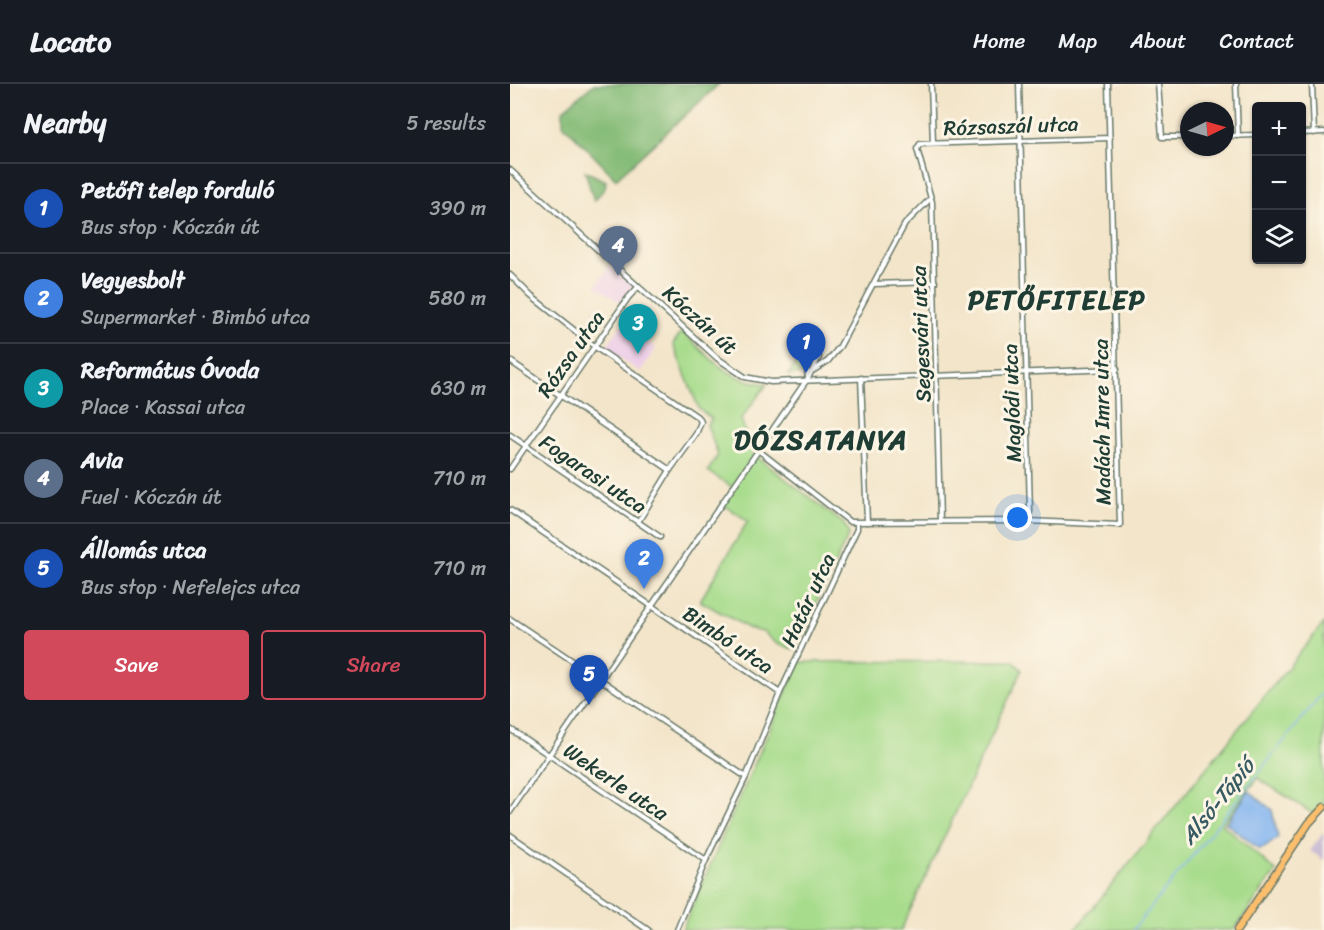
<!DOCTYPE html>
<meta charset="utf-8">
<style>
:root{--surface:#171b24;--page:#242831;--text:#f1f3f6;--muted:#9ea1a6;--line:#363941;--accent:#d1495b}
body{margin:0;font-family:Sriracha,sans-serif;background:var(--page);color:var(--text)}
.controls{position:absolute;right:18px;top:18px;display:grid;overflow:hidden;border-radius:6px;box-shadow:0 2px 4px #0004}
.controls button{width:54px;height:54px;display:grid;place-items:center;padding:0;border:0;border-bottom:2px solid var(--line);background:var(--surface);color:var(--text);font:30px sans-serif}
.compass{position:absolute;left:670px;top:18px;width:54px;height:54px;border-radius:50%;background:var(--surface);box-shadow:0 2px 4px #0004;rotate:85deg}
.you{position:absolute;left:508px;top:434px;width:21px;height:21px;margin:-15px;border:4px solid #fff;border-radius:50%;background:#1a73e8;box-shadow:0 0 0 9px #1a73e833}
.badge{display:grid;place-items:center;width:39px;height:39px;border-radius:50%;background:var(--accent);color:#fff;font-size:20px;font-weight:700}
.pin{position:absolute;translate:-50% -50px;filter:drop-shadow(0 2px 3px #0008)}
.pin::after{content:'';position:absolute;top:32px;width:21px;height:18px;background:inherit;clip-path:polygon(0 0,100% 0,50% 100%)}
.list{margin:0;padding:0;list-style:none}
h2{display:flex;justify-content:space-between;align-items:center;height:78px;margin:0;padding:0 24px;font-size:26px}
h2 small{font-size:20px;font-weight:400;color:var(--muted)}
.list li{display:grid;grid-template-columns:39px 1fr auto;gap:18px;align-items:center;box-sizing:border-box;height:90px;padding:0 24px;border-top:2px solid var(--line)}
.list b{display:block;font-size:22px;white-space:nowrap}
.list p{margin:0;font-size:20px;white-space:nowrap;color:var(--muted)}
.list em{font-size:20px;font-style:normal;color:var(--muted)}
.actions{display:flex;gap:12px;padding:18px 24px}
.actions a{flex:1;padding:14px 0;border:2px solid var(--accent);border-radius:6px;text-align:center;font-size:21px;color:var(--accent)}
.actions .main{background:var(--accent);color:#fff}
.icon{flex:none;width:33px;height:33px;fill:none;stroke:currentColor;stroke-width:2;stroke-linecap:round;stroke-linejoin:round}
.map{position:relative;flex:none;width:814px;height:846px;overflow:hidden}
header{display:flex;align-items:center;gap:36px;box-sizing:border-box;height:84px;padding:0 30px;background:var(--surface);border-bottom:2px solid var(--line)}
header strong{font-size:28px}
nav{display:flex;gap:33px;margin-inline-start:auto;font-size:21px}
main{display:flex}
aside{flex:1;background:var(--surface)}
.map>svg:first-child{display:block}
.built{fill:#eed0e8}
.industrial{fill:#ccbed4}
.green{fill:#a7dc8c;stroke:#638c60;stroke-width:1.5}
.forest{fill:#85bc78;stroke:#527c56;stroke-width:1.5}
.water{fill:#84b5f0;stroke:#527992;stroke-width:1.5}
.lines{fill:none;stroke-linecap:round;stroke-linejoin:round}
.stream{stroke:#84b5f0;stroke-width:1.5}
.street-casing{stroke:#697868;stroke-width:7}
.primary-casing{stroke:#697868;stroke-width:9}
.street{stroke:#fff;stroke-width:4}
.primary{stroke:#fabe6d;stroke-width:6}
.labels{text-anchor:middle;stroke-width:6;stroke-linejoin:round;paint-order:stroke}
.street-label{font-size:21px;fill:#1f3d34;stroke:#fcf5e5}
.water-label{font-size:22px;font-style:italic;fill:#385b63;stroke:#fcf5e5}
.district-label{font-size:27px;font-weight:bold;letter-spacing:1.5px;fill:#1f3d34;stroke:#fcf5e5}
</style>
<header>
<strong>Locato</strong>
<nav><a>Home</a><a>Map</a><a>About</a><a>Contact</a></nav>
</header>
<main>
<aside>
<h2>Nearby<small>5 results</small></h2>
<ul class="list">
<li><span class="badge" style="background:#1a4fb4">1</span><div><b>Petőfi telep forduló</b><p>Bus stop · Kóczán út</p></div><em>390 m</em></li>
<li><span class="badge" style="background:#3f7fe0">2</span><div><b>Vegyesbolt</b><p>Supermarket · Bimbó utca</p></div><em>580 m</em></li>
<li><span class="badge" style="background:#0f9aa8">3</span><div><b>Református Óvoda</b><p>Place · Kassai utca</p></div><em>630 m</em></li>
<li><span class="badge" style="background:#5c6f8a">4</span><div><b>Avia</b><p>Fuel · Kóczán út</p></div><em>710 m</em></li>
<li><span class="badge" style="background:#1a4fb4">5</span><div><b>Állomás utca</b><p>Bus stop · Nefelejcs utca</p></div><em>710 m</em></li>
</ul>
<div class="actions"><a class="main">Save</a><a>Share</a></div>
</aside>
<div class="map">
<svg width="814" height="846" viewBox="0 0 814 846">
<rect width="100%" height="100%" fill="#fcf5e5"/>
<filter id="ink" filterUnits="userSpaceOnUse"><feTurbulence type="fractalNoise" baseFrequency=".0167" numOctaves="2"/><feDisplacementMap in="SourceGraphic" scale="12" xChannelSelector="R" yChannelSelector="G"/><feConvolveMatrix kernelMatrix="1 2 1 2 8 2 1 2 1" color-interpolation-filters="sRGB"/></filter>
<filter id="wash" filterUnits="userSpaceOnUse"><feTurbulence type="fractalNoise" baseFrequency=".008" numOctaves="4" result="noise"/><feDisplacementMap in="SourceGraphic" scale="24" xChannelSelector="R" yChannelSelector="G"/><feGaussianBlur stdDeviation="1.35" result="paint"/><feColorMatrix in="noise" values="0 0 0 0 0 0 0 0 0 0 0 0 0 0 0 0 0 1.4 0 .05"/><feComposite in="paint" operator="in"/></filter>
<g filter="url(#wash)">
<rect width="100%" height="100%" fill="#f3e5ca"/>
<g class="built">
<polygon points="100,181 125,203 110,218 86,202"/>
<polygon points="112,240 146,264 130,288 96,263"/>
</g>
<polygon class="industrial" points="814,748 814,776 800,767"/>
<g class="green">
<path d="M 172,247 C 200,274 216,296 257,300 L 231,335 L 242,369 L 334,440 L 339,450 L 284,565 L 267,560 L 253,548 L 240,545 L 190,517 L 238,437 L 214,421 L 225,405 L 198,387 L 208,371 L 197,341 L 202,335 L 189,325 L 163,260 Z"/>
<polygon points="292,269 294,290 278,291"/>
<polygon points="814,539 814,721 805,731 748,694 712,740 766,787 727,842 723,846 565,846"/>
<polygon points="503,577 512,586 391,846 172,846 289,578"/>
</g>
<g class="forest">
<polygon points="84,0 209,0 106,95 53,40 53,26"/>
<polygon points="75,87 96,97 95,104 84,117"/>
</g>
<polygon class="water" points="739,707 762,726 768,754 754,764 749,765 716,739"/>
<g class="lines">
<polyline class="stream" points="623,846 814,607"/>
</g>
</g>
<g filter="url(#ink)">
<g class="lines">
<g class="street-casing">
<g id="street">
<polyline points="421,0 423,59"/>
<polyline points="509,0 520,428 517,437"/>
<polyline points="648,0 652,53 679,53"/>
<polyline points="726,0 728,52"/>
<polyline points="802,0 804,49"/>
<polyline points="792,49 814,48"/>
<polyline points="715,52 746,51"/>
<polyline points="0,86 207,274 235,293 261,298 607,285"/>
<polyline points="0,191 21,212 88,265 189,334 191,338 186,350 160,386 128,438"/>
<polyline points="364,200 425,198"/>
<polyline points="0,277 160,386"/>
<polyline points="304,286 318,277 330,262 395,140 421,114"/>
<polyline points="351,294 357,438"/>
<polyline points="0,351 150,453"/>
<polyline points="248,366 340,438 517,437 610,441 598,0"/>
<polyline points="0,385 118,214 129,202"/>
<polyline points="0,426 270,609"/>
<polyline points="430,437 422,118 407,65 410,60 600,54"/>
<polyline points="0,535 236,693"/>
<polyline points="0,645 196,776"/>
<polyline points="0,728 298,294 309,273 304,266 296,268 295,271 298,294"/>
<polyline points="0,751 138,846"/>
<polyline points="167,846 196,776 236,693 270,609 347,445 347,439"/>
</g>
</g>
<g class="primary-casing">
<polyline id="primary" points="727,846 799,739 814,723"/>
</g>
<use href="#street" class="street"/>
<use href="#primary" class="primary"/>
</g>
</g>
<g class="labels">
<g class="street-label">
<text transform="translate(501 42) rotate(-2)" y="7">Rózsaszál utca</text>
<text transform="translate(190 236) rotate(42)" y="7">Kóczán út</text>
<text transform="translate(411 250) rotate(-92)" y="7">Segesvári utca</text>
<text transform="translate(61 270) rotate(-55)" y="7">Rózsa utca</text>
<text transform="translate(502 319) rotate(-92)" y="7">Maglódi utca</text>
<text transform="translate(592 338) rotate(-91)" y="7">Madách Imre utca</text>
<text transform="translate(83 390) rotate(34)" y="7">Fogarasi utca</text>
<text transform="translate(298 516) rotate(-65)" y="7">Határ utca</text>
<text transform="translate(218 556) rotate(34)" y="7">Bimbó utca</text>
<text transform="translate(106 698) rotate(34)" y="7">Wekerle utca</text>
</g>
<g class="water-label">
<text transform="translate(707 717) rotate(-51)" y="8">Alsó-Tápió</text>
</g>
<g class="district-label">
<text x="547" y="225">PETŐFITELEP</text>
<text x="311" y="365">DÓZSATANYA</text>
</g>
</g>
</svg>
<div class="controls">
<button>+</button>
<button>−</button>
<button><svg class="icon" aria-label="layers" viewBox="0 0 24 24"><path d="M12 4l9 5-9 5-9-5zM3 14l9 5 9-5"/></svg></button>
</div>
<svg class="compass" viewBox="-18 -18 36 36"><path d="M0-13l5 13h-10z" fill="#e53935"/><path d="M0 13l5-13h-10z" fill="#9ea1a6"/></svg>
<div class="you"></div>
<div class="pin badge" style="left:296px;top:289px;background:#1a4fb4">1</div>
<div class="pin badge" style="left:134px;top:505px;background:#3f7fe0">2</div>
<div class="pin badge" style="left:128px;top:270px;background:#0f9aa8">3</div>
<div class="pin badge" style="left:108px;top:192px;background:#5c6f8a">4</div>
<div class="pin badge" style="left:79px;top:621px;background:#1a4fb4">5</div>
</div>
</main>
